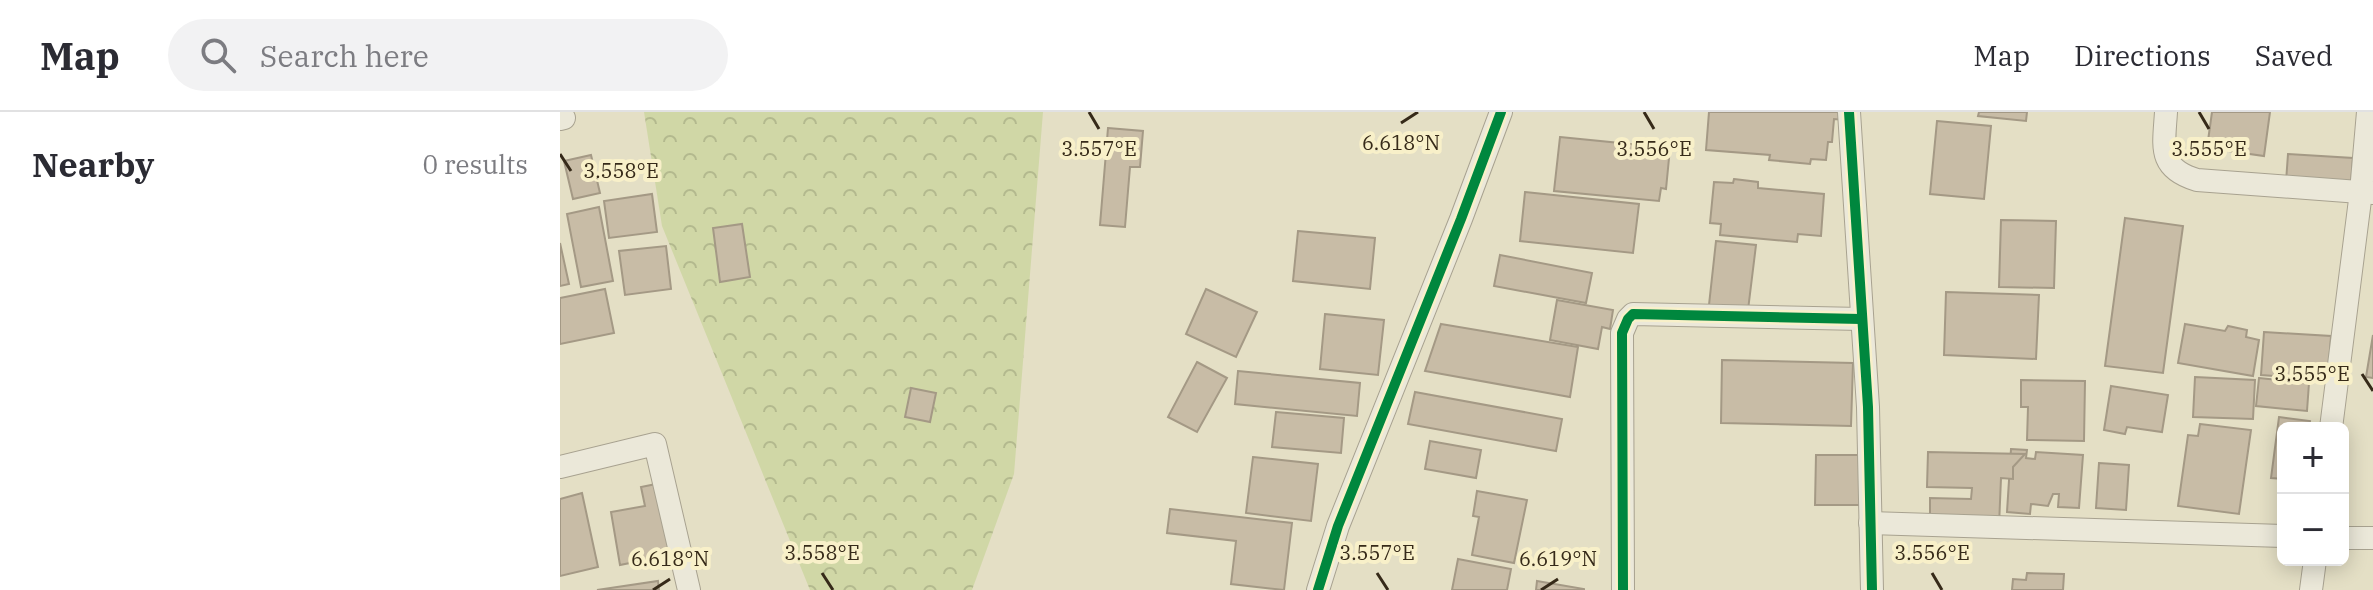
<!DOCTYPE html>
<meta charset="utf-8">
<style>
:root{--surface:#fff;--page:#f2f2f3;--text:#2b2b33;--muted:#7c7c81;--line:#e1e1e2}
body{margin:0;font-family:"IBM Plex Serif",serif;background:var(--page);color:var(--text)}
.controls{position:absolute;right:24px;bottom:24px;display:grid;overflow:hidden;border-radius:12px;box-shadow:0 4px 20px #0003}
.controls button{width:72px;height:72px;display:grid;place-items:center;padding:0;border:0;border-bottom:2px solid var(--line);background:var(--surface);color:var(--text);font:40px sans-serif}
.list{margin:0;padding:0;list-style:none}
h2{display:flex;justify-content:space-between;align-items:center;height:104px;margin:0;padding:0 32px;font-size:34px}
h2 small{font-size:26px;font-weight:400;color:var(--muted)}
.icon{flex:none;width:44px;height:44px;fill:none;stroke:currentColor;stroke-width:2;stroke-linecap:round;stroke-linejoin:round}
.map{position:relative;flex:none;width:1813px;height:478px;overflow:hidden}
header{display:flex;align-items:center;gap:48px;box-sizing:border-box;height:112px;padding:0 40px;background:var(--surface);border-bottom:2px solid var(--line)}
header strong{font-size:38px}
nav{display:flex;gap:44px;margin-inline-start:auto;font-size:28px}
.search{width:560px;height:72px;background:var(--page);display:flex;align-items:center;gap:20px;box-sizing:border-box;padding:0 28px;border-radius:44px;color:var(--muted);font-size:30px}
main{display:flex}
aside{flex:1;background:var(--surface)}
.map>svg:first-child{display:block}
.forest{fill:url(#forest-crowns)}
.building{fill:#c8bca6;stroke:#a49985;stroke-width:2}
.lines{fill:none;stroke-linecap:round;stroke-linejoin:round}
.minor-casing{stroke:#a8a290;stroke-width:24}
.minor{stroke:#ebe8d9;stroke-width:22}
.cycleway-casing{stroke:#f8f0c9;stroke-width:15}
.cycleway{stroke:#00873e;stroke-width:10}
.ticks{fill:none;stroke:#362a19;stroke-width:3}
.ticks-label{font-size:20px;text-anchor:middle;fill:#362a19;stroke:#f8f0c9;stroke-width:8;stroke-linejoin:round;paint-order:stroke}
</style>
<header>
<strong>Map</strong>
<div class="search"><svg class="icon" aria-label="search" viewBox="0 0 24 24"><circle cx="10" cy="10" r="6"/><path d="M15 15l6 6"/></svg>Search here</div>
<nav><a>Map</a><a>Directions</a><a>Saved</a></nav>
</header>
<main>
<aside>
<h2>Nearby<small>0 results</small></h2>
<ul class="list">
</ul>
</aside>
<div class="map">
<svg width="1813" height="478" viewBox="0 0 1813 478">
<defs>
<pattern id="forest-crowns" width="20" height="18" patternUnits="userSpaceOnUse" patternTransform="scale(2)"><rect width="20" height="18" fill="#d0d7a6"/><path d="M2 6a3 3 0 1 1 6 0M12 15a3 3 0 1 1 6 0" fill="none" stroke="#b3b98e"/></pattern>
</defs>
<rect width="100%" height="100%" fill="#e4dfc5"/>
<polygon class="forest" points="84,0 483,0 454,362 412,478 250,478 102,114"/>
<g class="building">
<polygon points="1149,0 1287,0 1286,8 1274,7 1272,30 1268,30 1266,48 1251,47 1250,52 1209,48 1210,43 1146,38"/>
<polygon points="1419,0 1467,0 1466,9 1418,4"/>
<polygon points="1652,0 1710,0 1704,44 1647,36"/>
<polygon points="1377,9 1431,14 1424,87 1370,82"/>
<polygon points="548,16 583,19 580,55 570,55 565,115 540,113"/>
<polygon points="1000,25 1110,36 1106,77 1101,76 1099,89 994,79"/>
<polygon points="1728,42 1793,46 1791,73 1726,70"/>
<polygon points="31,43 40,81 13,87 4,49"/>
<polygon points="1174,67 1198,70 1198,76 1264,82 1261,124 1238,122 1237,130 1160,123 1161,112 1150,111 1154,70 1173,71"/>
<polygon points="965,80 1079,92 1073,141 960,129"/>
<polygon points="92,82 97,120 49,126 44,89"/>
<polygon points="39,95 53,169 21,175 7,102"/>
<polygon points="1565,106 1623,114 1603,261 1545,254"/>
<polygon points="1441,108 1496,109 1494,176 1439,175"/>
<polygon points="182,112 190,165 160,170 153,116"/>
<polygon points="738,119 815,126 810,177 733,169"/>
<polygon points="1156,129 1196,133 1188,198 1149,193"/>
<polygon points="0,131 9,172 0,174"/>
<polygon points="106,134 111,177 65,183 59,139"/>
<polygon points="940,143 1032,161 1026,191 934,174"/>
<polygon points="45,177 54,221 0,232 0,186"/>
<polygon points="646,177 697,200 676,245 626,222"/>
<polygon points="1386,180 1479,183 1476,247 1384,243"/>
<polygon points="997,188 1053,198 1050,217 1042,215 1038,237 990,228"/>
<polygon points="765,202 824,208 818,263 760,257"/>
<polygon points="881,212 1018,235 1010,285 865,259"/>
<polygon points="1625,212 1665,219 1668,214 1687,218 1686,225 1699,228 1693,264 1618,251"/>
<polygon points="1704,220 1771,224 1768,268 1701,263"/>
<polygon points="1813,223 1813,266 1806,265"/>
<polygon points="1162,248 1293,251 1291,314 1161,311"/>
<polygon points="637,250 667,266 637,320 608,305"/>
<polygon points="678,259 800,271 797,304 675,292"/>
<polygon points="1635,265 1695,268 1693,307 1633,305"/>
<polygon points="1699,266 1749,271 1747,299 1696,294"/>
<polygon points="1461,268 1525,269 1524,329 1467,328 1468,295 1461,295"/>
<polygon points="1551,274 1608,283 1602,320 1567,315 1565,322 1544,318"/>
<polygon points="351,276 376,281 370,310 345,305"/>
<polygon points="855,280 1002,307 996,339 848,312"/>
<polygon points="716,300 784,306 781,341 712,335"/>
<polygon points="1719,305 1750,309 1749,316 1723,316 1723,367 1711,366"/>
<polygon points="1640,312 1691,318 1679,402 1618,394 1628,323 1638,324"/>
<polygon points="870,329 921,338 916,366 865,357"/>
<polygon points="1451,337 1467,338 1466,346 1475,347 1476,340 1523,343 1519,396 1498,395 1499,382 1493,382 1488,394 1471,392 1470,402 1447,400"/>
<polygon points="1368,340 1465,342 1453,355 1453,367 1441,366 1439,414 1370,412 1370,386 1411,387 1412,376 1367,375"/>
<polygon points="1256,343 1301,343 1301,393 1255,393"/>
<polygon points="693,345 758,352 751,409 686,401"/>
<polygon points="1539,351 1569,353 1566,398 1536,396"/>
<polygon points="101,371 114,442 60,453 51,400 85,394 81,375"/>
<polygon points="917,379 967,388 954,451 912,443 919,405 913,404"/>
<polygon points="22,381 38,455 0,464 0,387"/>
<polygon points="610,397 732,411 724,478 671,472 676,429 607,421"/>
<polygon points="898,447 951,457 947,478 892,478"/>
<polygon points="1467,461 1504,462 1503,478 1452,478 1453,467 1466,468"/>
<polygon points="98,469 99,478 37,478"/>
<polygon points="977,469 1024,477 1024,478 976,478"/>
</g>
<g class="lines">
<g class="minor-casing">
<g id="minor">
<polyline points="1289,0 1308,295 1312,478"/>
<path d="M 1606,0 C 1604,34 1597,56 1637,68 L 1813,81"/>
<polyline points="0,7 4,6"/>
<polyline points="1771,316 1801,80 1808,0"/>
<polyline points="0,355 95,332 129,478"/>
<polyline points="1310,411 1723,424"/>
<polyline points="1783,426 1813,426"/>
<polyline points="758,478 778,414 901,107 941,0"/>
<polyline points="1063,478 1062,221 1068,207 1073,202 1301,207"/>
<polyline points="1751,478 1755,448"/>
</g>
</g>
<use href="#minor" class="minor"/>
<g class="cycleway-casing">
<g id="cycleway">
<polyline points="1289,0 1308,295 1312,478"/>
<polyline points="758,478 778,414 901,107 941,0"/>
<polyline points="1063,478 1062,221 1068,207 1073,202 1301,207"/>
</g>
</g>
<use href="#cycleway" class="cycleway"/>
</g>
<path class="ticks" d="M 529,0 L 539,17M 1084,0 L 1094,17M 1639,0 L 1649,17M 841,11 L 858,0M 0,42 L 11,59M 1802,262 L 1813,279M 262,461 L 273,478M 817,461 L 828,478M 1372,461 L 1382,478M 93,478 L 110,467M 981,478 L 998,467"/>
<g class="ticks-label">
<text x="841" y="38">6.618°N</text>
<text x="539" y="44">3.557°E</text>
<text x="1094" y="44">3.556°E</text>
<text x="1649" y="44">3.555°E</text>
<text x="61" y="66">3.558°E</text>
<text x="1752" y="269">3.555°E</text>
<text x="262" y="448">3.558°E</text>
<text x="817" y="448">3.557°E</text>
<text x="1372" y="448">3.556°E</text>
<text x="110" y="454">6.618°N</text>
<text x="998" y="454">6.619°N</text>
</g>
</svg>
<div class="controls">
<button>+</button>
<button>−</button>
</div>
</div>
</main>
